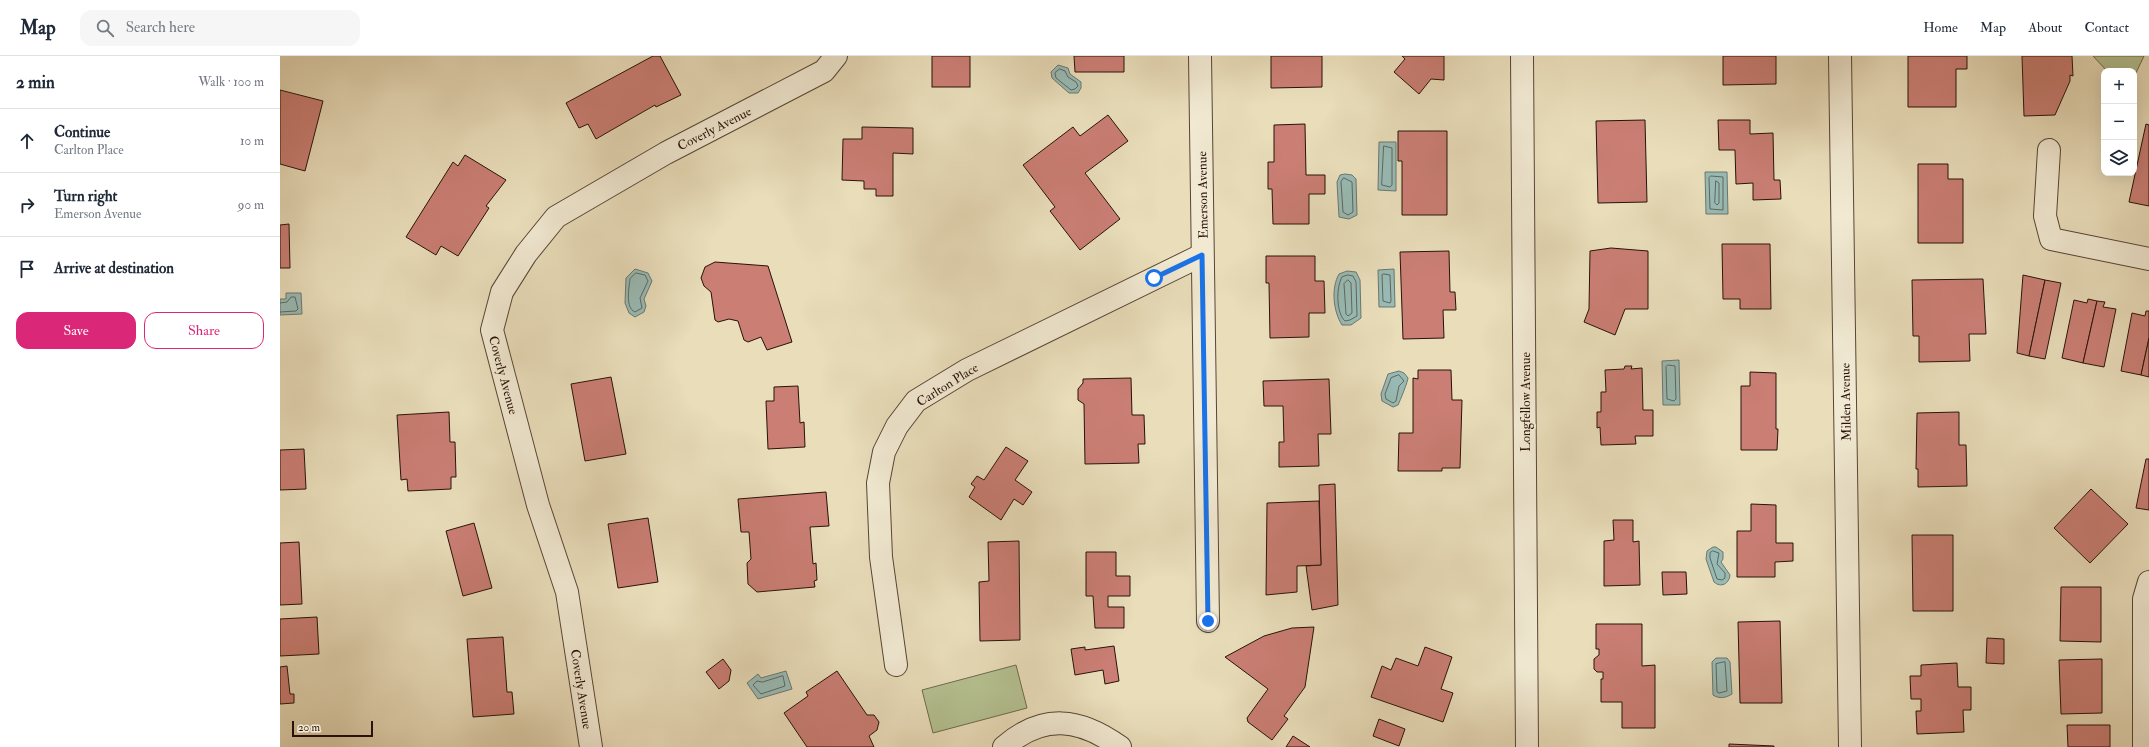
<!DOCTYPE html>
<meta charset="utf-8">
<style>
:root{--surface:#fff;--page:#f6f6f7;--text:#1f2937;--muted:#747a83;--line:#e0e1e3;--accent:#db2777}
body{margin:0;font-family:"IM FELL Double Pica",serif;background:var(--page);color:var(--text)}
.controls{position:absolute;right:12px;top:12px;display:grid;overflow:hidden;border-radius:8px;box-shadow:0 4px 16px #0002}
.controls button{width:36px;height:36px;display:grid;place-items:center;padding:0;border:0;border-bottom:1px solid var(--line);background:var(--surface);color:var(--text);font:20px sans-serif}
.scale{position:absolute;left:12px;bottom:10px;width:81px;box-sizing:border-box;padding-left:4px;border:2px solid #281209;border-top:0;font-size:11px;line-height:14px;white-space:nowrap;color:#281209;-webkit-text-stroke:3px #f1e9d2;paint-order:stroke}
.stop{position:absolute;width:12px;height:12px;margin:-9px;border:3px solid #1a73e8;border-radius:50%;background:#fff}
.stop.end{background:#1a73e8;border-color:#fff;box-shadow:0 1px 4px #0008}
.list{margin:0;padding:0;list-style:none}
h2{display:flex;justify-content:space-between;align-items:center;height:52px;margin:0;padding:0 16px;font-size:17px}
h2 small{font-size:13px;font-weight:400;color:var(--muted)}
.list li{display:grid;grid-template-columns:26px 1fr auto;gap:12px;align-items:center;box-sizing:border-box;height:64px;padding:0 16px;border-top:1px solid var(--line)}
.list b{display:block;font-size:15px;white-space:nowrap}
.list p{margin:0;font-size:13px;white-space:nowrap;color:var(--muted)}
.list em{font-size:13px;font-style:normal;color:var(--muted)}
.actions{display:flex;gap:8px;padding:12px 16px}
.actions a{flex:1;padding:9px 0;border:1px solid var(--accent);border-radius:12px;text-align:center;font-size:14px;color:var(--accent)}
.actions .main{background:var(--accent);color:#fff}
.icon{flex:none;width:22px;height:22px;fill:none;stroke:currentColor;stroke-width:2;stroke-linecap:round;stroke-linejoin:round}
.map{position:relative;flex:none;width:1869px;height:691px;overflow:hidden}
header{display:flex;align-items:center;gap:24px;box-sizing:border-box;height:56px;padding:0 20px;background:var(--surface);border-bottom:1px solid var(--line)}
header strong{font-size:19px}
nav{display:flex;gap:22px;margin-inline-start:auto;font-size:14px}
.search{width:280px;height:36px;background:var(--page);display:flex;align-items:center;gap:10px;box-sizing:border-box;padding:0 14px;border-radius:12px;color:var(--muted);font-size:15px}
main{display:flex}
aside{flex:1;background:var(--surface)}
.map>svg:first-child{display:block}
.green{fill:#b5c191;stroke:#6e6a4d}
.water{fill:#98bbb5;stroke:#6b7770}
.lines{fill:none;stroke-linecap:round;stroke-linejoin:round}
.shore{stroke:#60665f;stroke-width:1}
.building{fill:#ca7e74;stroke:#281209}
.minor-casing{stroke:#584535;stroke-width:24}
.minor{stroke:#f1e9d2;stroke-width:22}
.route{stroke:#1a73e8;stroke-width:5}
.labels{text-anchor:middle;stroke-width:4;stroke-linejoin:round;paint-order:stroke}
.street-label{font-size:13px;fill:#281209;stroke:#f1e9d2}
</style>
<header>
<strong>Map</strong>
<div class="search"><svg class="icon" aria-label="search" viewBox="0 0 24 24"><circle cx="10" cy="10" r="6"/><path d="M15 15l6 6"/></svg>Search here</div>
<nav><a>Home</a><a>Map</a><a>About</a><a>Contact</a></nav>
</header>
<main>
<aside>
<h2>2 min<small>Walk · 100 m</small></h2>
<ul class="list">
<li><svg class="icon" aria-label="ahead" viewBox="0 0 24 24"><path d="M12 20V5M6 11l6-6 6 6"/></svg><div><b>Continue</b><p>Carlton Place</p></div><em>10 m</em></li>
<li><svg class="icon" aria-label="right" viewBox="0 0 24 24"><path d="M7 20v-9h11M14 6l5 5-5 5"/></svg><div><b>Turn right</b><p>Emerson Avenue</p></div><em>90 m</em></li>
<li><svg class="icon" aria-label="arrive" viewBox="0 0 24 24"><path d="M6 21V4h12l-3 4 3 4H6"/></svg><div><b>Arrive at destination</b></div></li>
</ul>
<div class="actions"><a class="main">Save</a><a>Share</a></div>
</aside>
<div class="map">
<svg width="1869" height="691" viewBox="0 0 1869 691">
<rect width="100%" height="100%" fill="#e9ddba"/>
<filter id="stains"><feTurbulence type="fractalNoise" baseFrequency=".005" numOctaves="4"/><feColorMatrix values="0 0 0 0 .2 0 0 0 0 .09 0 0 0 0 .02 0 0 0 .5 -.17"/></filter>
<radialGradient id="worn" r=".72"><stop offset=".6" stop-color="#630" stop-opacity="0"/><stop offset="1" stop-color="#630" stop-opacity=".3"/></radialGradient>
<g class="green">
<polygon points="1813,0 1864,0 1854,21 1854,15 1827,15"/>
<polygon points="736,609 747,652 653,677 642,634"/>
</g>
<g class="water">
<polygon points="778,9 788,12 790,18 801,26 801,32 798,37 789,37 772,22 771,16"/>
<polygon points="1099,86 1116,86 1116,135 1098,134"/>
<polygon points="1425,116 1447,116 1448,158 1426,158"/>
<polygon points="1065,118 1072,119 1076,123 1077,159 1069,163 1059,161 1057,126 1060,119"/>
<polygon points="355,213 368,217 372,225 364,243 366,250 364,256 355,261 349,257 345,247 346,222"/>
<polygon points="1114,213 1115,251 1099,251 1098,214"/>
<path d="M 1067,215 L 1076,216 L 1080,224 L 1081,262 L 1071,269 L 1062,269 C 1053,255 1051,232 1059,218 Z"/>
<polygon points="6,237 21,237 22,258 0,259 0,243 6,243"/>
<polygon points="1399,304 1400,349 1383,349 1382,305"/>
<path d="M 1119,315 L 1124,317 L 1128,322 C 1128,325 1120,345 1118,349 L 1113,351 L 1102,345 L 1101,338 L 1108,318 Z"/>
<path d="M 1433,491 L 1436,491 L 1443,496 L 1443,503 L 1441,506 L 1450,519 C 1449,528 1441,532 1434,526 L 1426,503 L 1427,495 Z"/>
<path d="M 1436,602 L 1447,602 L 1450,606 L 1452,638 C 1446,642 1439,643 1433,639 L 1432,606 Z"/>
<polygon points="506,615 512,633 478,643 467,627 478,618 481,622"/>
</g>
<g class="lines">
<g class="shore">
<polygon points="780,13 785,15 788,21 796,26 798,30 795,33 791,34 776,22 775,17"/>
<polygon points="1104,90 1112,92 1112,129 1110,131 1102,129"/>
<polygon points="1431,120 1443,121 1443,154 1430,153 1429,122"/>
<polygon points="1064,122 1072,126 1073,156 1068,159 1063,156 1061,126"/>
<polygon points="1436,125 1439,127 1439,147 1437,149 1435,147"/>
<path d="M 356,217 L 365,219 L 368,225 L 360,242 L 362,252 L 355,256 C 345,252 349,232 350,223 Z"/>
<polygon points="1104,218 1110,219 1111,245 1110,247 1103,245 1102,219"/>
<path d="M 1068,219 L 1073,220 L 1076,226 L 1077,260 L 1070,264 L 1065,265 C 1056,257 1056,231 1062,221 Z"/>
<polygon points="1068,224 1071,227 1072,257 1068,260 1066,258 1064,228"/>
<polyline points="0,247 7,246 11,241 15,241 18,253 16,255 0,256"/>
<polygon points="1388,309 1395,310 1396,343 1394,345 1387,343 1386,311"/>
<polygon points="1119,319 1124,325 1119,330 1116,345 1113,347 1106,343 1105,338 1111,322"/>
<polygon points="1433,495 1439,497 1437,508 1445,517 1445,522 1442,524 1437,523 1430,502 1430,497"/>
<polygon points="1445,606 1447,635 1439,637 1437,636 1436,608"/>
<polygon points="503,620 505,630 481,638 473,629 477,625 482,626"/>
</g>
</g>
<g class="building">
<polygon points="373,0 380,0 401,39 376,51 375,49 316,83 308,68 299,72 286,47"/>
<rect x="652" y="0" width="38" height="31"/>
<polygon points="794,0 844,0 844,16 795,16"/>
<polygon points="991,0 1042,0 1042,31 991,32"/>
<polygon points="1122,0 1164,0 1164,24 1151,23 1139,38 1114,16 1125,3"/>
<polygon points="1443,0 1496,0 1496,28 1443,29"/>
<polygon points="1628,0 1687,0 1687,13 1676,13 1676,51 1628,51"/>
<polygon points="1742,0 1792,0 1793,20 1790,19 1790,25 1775,59 1744,60"/>
<polygon points="0,34 43,45 25,115 0,108"/>
<polygon points="828,59 848,85 805,117 840,163 800,194 770,155 775,151 743,109 793,71 800,80"/>
<polygon points="1365,64 1367,146 1318,147 1316,65"/>
<polygon points="1438,64 1470,64 1470,78 1493,77 1494,124 1500,124 1501,143 1473,144 1473,127 1456,128 1455,94 1439,94"/>
<polygon points="1025,68 1026,119 1045,119 1045,138 1029,138 1029,168 993,168 992,133 988,133 988,106 994,106 994,69"/>
<polygon points="1866,68 1869,69 1869,150 1849,146"/>
<polygon points="582,71 633,72 633,98 613,97 613,140 596,140 596,133 584,133 584,125 562,124 563,83 582,83"/>
<polygon points="1118,75 1167,75 1167,159 1122,159 1122,105 1118,105"/>
<polygon points="185,99 226,124 206,150 209,152 178,200 161,190 156,199 126,181 173,106 178,110"/>
<polygon points="1638,108 1668,108 1668,123 1683,123 1683,187 1638,187"/>
<polygon points="9,168 10,212 0,212 0,169"/>
<polygon points="1442,188 1490,188 1491,253 1460,253 1460,243 1443,243"/>
<polygon points="1331,192 1368,195 1368,253 1345,253 1335,279 1304,266 1309,253 1310,195"/>
<polygon points="1169,195 1170,236 1175,236 1176,254 1163,254 1164,282 1123,283 1120,196"/>
<polygon points="986,200 1035,200 1035,225 1044,225 1045,257 1029,257 1029,281 990,282 989,227 986,227"/>
<polygon points="435,206 488,210 512,286 487,294 481,281 468,286 464,284 458,265 449,263 438,266 435,264 431,236 424,230 421,222 425,211"/>
<polygon points="1743,219 1765,224 1749,300 1737,297"/>
<polygon points="1703,223 1706,278 1689,278 1690,305 1639,306 1639,280 1633,280 1632,224"/>
<polygon points="1765,224 1781,227 1765,303 1749,300"/>
<polygon points="1808,243 1817,245 1803,307 1782,302 1794,244 1807,247"/>
<polygon points="1817,245 1825,246 1823,251 1836,253 1824,311 1803,307"/>
<polygon points="1866,255 1869,255 1869,282 1861,319 1841,315 1852,257 1865,260"/>
<polygon points="1869,282 1869,321 1861,319"/>
<polygon points="1345,310 1352,310 1351,313 1362,312 1363,354 1373,354 1373,380 1355,380 1356,388 1321,389 1320,371 1317,372 1317,356 1321,356 1321,336 1326,336 1325,314 1344,313"/>
<polygon points="1138,314 1171,314 1172,344 1182,344 1180,412 1162,412 1162,415 1118,415 1119,377 1133,377 1133,322 1138,323"/>
<polygon points="1470,316 1496,317 1496,373 1498,373 1497,394 1461,394 1461,330 1470,330"/>
<polygon points="331,321 346,398 305,405 291,328"/>
<polygon points="851,322 852,359 864,359 865,388 858,388 859,407 805,408 804,348 798,344 798,333 803,327 803,323"/>
<polygon points="1049,323 1051,378 1038,378 1039,410 999,411 999,386 1004,386 1003,350 984,350 983,325"/>
<polygon points="518,330 520,367 524,366 525,391 488,393 486,345 494,345 494,331"/>
<polygon points="169,356 170,386 175,386 176,421 171,421 171,433 128,435 127,423 121,424 117,359"/>
<polygon points="1679,356 1679,389 1686,389 1687,430 1638,431 1638,413 1636,413 1637,357"/>
<polygon points="726,391 748,405 735,424 752,436 743,449 734,443 721,464 689,441 695,431 691,428 697,420 704,424"/>
<polygon points="24,393 26,433 0,434 0,394"/>
<polygon points="1866,403 1869,403 1869,454 1856,452"/>
<polygon points="1055,428 1058,549 1032,554 1026,510 1041,509 1039,429"/>
<polygon points="1811,433 1848,468 1810,507 1774,472"/>
<polygon points="546,436 549,470 530,471 533,508 536,507 537,524 534,525 535,531 477,536 468,528 467,507 471,503 469,476 461,476 458,443"/>
<polygon points="1039,445 1041,509 1017,510 1017,536 986,539 987,447"/>
<polygon points="1471,448 1496,449 1496,487 1513,487 1513,505 1495,506 1495,521 1457,521 1457,475 1471,475"/>
<polygon points="368,462 378,526 338,532 328,468"/>
<polygon points="1333,464 1353,464 1353,486 1359,485 1360,529 1324,530 1324,485 1334,484"/>
<polygon points="194,467 212,532 183,540 166,475"/>
<polygon points="1632,479 1673,479 1673,555 1633,555"/>
<polygon points="739,485 740,584 700,585 699,526 709,525 708,486"/>
<polygon points="19,486 22,548 0,549 0,487"/>
<polygon points="806,496 836,496 836,520 850,520 850,540 828,540 828,551 844,551 844,572 815,572 813,540 806,540"/>
<polygon points="1382,516 1406,516 1407,538 1383,539"/>
<polygon points="1781,531 1821,531 1821,586 1780,585"/>
<polygon points="37,561 39,598 0,600 0,563"/>
<polygon points="1500,565 1502,647 1460,647 1458,566"/>
<polygon points="1316,568 1362,568 1362,610 1375,609 1375,672 1342,672 1342,646 1321,646 1321,623 1323,623 1323,616 1317,616 1314,613 1314,603 1319,599 1319,593 1316,593"/>
<polygon points="1034,571 1025,631 1004,660 1008,663 992,684 968,666 967,662 988,633 945,601 984,580 1012,572"/>
<polygon points="223,581 227,636 232,636 234,658 193,661 187,583"/>
<polygon points="1707,582 1724,583 1724,608 1706,607"/>
<polygon points="834,590 839,625 825,628 823,614 795,619 791,593 805,591 805,594"/>
<polygon points="1145,591 1172,601 1161,633 1173,637 1163,666 1091,641 1102,610 1111,614 1116,602 1138,610"/>
<polygon points="443,603 451,614 449,625 439,633 426,616"/>
<polygon points="1822,603 1822,657 1781,658 1779,604"/>
<polygon points="1677,607 1678,631 1691,631 1691,654 1683,654 1684,676 1637,678 1636,655 1641,655 1641,643 1631,643 1630,620 1641,620 1641,609"/>
<polygon points="7,610 10,638 14,638 14,647 0,648 0,611"/>
<polygon points="557,615 587,659 594,659 599,666 597,674 589,680 594,691 527,691 504,657 528,640 526,636"/>
<polygon points="1099,663 1125,673 1119,690 1093,680"/>
<polygon points="1787,669 1830,669 1830,691 1788,691"/>
<polygon points="1013,680 1030,691 1006,691"/>
<polygon points="1449,688 1494,690 1494,691 1449,691"/>
</g>
<g class="lines">
<g class="minor-casing">
<g id="minor">
<polyline points="920,0 928,565"/>
<polyline points="1242,0 1247,691"/>
<polyline points="1560,0 1570,691"/>
<polyline points="1769,94 1765,160 1771,183 1869,203"/>
<polyline points="616,609 601,501 598,427 604,396 617,370 636,345 687,314 922,199"/>
<polyline points="311,691 287,536 258,449 212,274 222,236 246,198 276,161 386,97 544,15 556,0"/>
<path d="M 724,691 C 763,657 800,662 840,691"/>
<polyline points="1864,691 1864,543 1869,526"/>
</g>
</g>
<use href="#minor" class="minor"/>
</g>
<g class="lines">
<polyline class="route" points="874,222 922,199 928,565"/>
</g>
<g class="labels">
<g class="street-label">
<text transform="translate(434 72) rotate(-27)" y="5">Coverly Avenue</text>
<text transform="translate(922 139) rotate(-91)" y="5">Emerson Avenue</text>
<text transform="translate(224 319) rotate(75)" y="5">Coverly Avenue</text>
<text transform="translate(667 328) rotate(-32)" y="5">Carlton Place</text>
<text transform="translate(1245 346) rotate(-90)" y="5">Longfellow Avenue</text>
<text transform="translate(1565 346) rotate(-91)" y="5">Milden Avenue</text>
<text transform="translate(302 633) rotate(81)" y="5">Coverly Avenue</text>
</g>
</g>
<rect width="100%" height="100%" filter="url(#stains)"/>
<rect width="100%" height="100%" fill="url(#worn)"/>
</svg>
<div class="controls">
<button>+</button>
<button>−</button>
<button><svg class="icon" aria-label="layers" viewBox="0 0 24 24"><path d="M12 4l9 5-9 5-9-5zM3 14l9 5 9-5"/></svg></button>
</div>
<div class="scale">20 m</div>
<div class="stop" style="left:874px;top:222px"></div>
<div class="stop end" style="left:928px;top:565px"></div>
</div>
</main>
